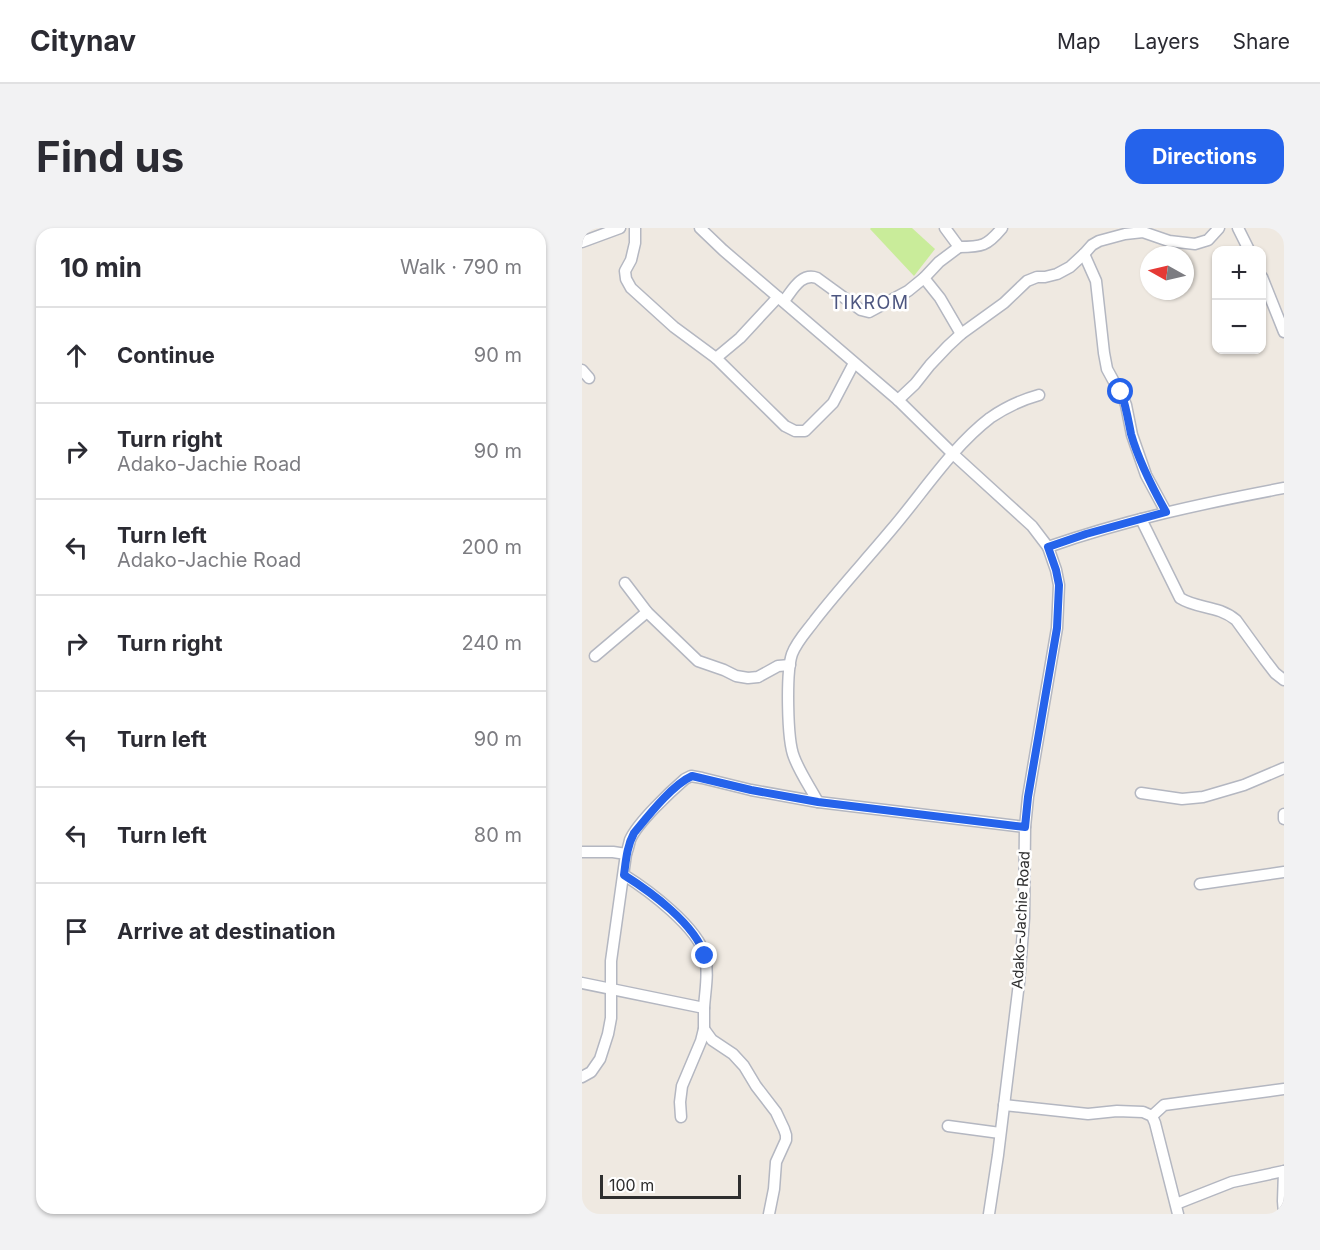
<!DOCTYPE html>
<meta charset="utf-8">
<style>
:root{--surface:#fff;--page:#f2f2f3;--text:#2b2b33;--muted:#7c7c81;--line:#e1e1e2;--accent:#2563eb}
body{margin:0;font-family:Inter,sans-serif;background:var(--page);color:var(--text)}
.controls{position:absolute;right:18px;top:18px;display:grid;overflow:hidden;border-radius:12px;box-shadow:0 2px 4px #0004}
.controls button{width:54px;height:54px;display:grid;place-items:center;padding:0;border:0;border-bottom:2px solid var(--line);background:var(--surface);color:var(--text);font:30px sans-serif}
.compass{position:absolute;left:558px;top:18px;width:54px;height:54px;border-radius:50%;background:var(--surface);box-shadow:0 2px 4px #0004;rotate:278deg}
.scale{position:absolute;left:18px;bottom:15px;width:141px;box-sizing:border-box;padding-left:6px;border:3px solid #2e2e2e;border-top:0;font-size:16px;line-height:21px;white-space:nowrap;color:#2e2e2e;-webkit-text-stroke:4px #fff;paint-order:stroke}
.stop{position:absolute;width:18px;height:18px;margin:-14px;border:4px solid #2563eb;border-radius:50%;background:#fff}
.stop.end{background:#2563eb;border-color:#fff;box-shadow:0 2px 6px #0008}
.list{margin:0;padding:0;list-style:none}
h2{display:flex;justify-content:space-between;align-items:center;height:78px;margin:0;padding:0 24px;font-size:26px}
h2 small{font-size:20px;font-weight:400;color:var(--muted)}
.list li{display:grid;grid-template-columns:39px 1fr auto;gap:18px;align-items:center;box-sizing:border-box;height:96px;padding:0 24px;border-top:2px solid var(--line)}
.list b{display:block;font-size:22px;white-space:nowrap}
.list p{margin:0;font-size:20px;white-space:nowrap;color:var(--muted)}
.list em{font-size:20px;font-style:normal;color:var(--muted)}
.icon{flex:none;width:33px;height:33px;fill:none;stroke:currentColor;stroke-width:2;stroke-linecap:round;stroke-linejoin:round}
.map{position:relative;flex:none;width:702px;height:986px;overflow:hidden;border-radius:18px}
header{display:flex;align-items:center;gap:36px;box-sizing:border-box;height:84px;padding:0 30px;background:var(--surface);border-bottom:2px solid var(--line)}
header strong{font-size:28px}
nav{display:flex;gap:33px;margin-inline-start:auto;font-size:21px}
.intro{display:flex;align-items:center;justify-content:space-between;box-sizing:border-box;height:144px;padding:0 36px}
h1{margin:0;font-size:42px}
.button{padding:15px 27px;border-radius:18px;background:var(--accent);color:#fff;font-size:21px;font-weight:700}
main{display:flex;gap:36px;padding:0 36px}
aside{flex:1;background:var(--surface);border-radius:18px;box-shadow:0 2px 4px #0004}
.map>svg:first-child{display:block}
.pitch{fill:#c9ec9a}
.lines{fill:none;stroke-linecap:round;stroke-linejoin:round}
.minor-casing{stroke:#b4b7c1;stroke-width:13}
.minor{stroke:#fff;stroke-width:10}
.route{stroke:#2563eb;stroke-width:8}
.labels{text-anchor:middle;stroke-width:5;stroke-linejoin:round;paint-order:stroke}
.street-label{font-size:15px;fill:#2e2e2e;stroke:#fff}
.quarter-label{font-size:18px;letter-spacing:1.5px;fill:#4d5680;stroke:#fff}
</style>
<header>
<strong>Citynav</strong>
<nav><a>Map</a><a>Layers</a><a>Share</a></nav>
</header>
<div class="intro"><h1>Find us</h1><a class="button">Directions</a></div>
<main>
<aside>
<h2>10 min<small>Walk · 790 m</small></h2>
<ul class="list">
<li><svg class="icon" aria-label="ahead" viewBox="0 0 24 24"><path d="M12 20V5M6 11l6-6 6 6"/></svg><div><b>Continue</b></div><em>90 m</em></li>
<li><svg class="icon" aria-label="right" viewBox="0 0 24 24"><path d="M7 20v-9h11M14 6l5 5-5 5"/></svg><div><b>Turn right</b><p>Adako-Jachie Road</p></div><em>90 m</em></li>
<li><svg class="icon" aria-label="left" viewBox="0 0 24 24"><path d="M17 20v-9H6M10 6l-5 5 5 5"/></svg><div><b>Turn left</b><p>Adako-Jachie Road</p></div><em>200 m</em></li>
<li><svg class="icon" aria-label="right" viewBox="0 0 24 24"><path d="M7 20v-9h11M14 6l5 5-5 5"/></svg><div><b>Turn right</b></div><em>240 m</em></li>
<li><svg class="icon" aria-label="left" viewBox="0 0 24 24"><path d="M17 20v-9H6M10 6l-5 5 5 5"/></svg><div><b>Turn left</b></div><em>90 m</em></li>
<li><svg class="icon" aria-label="left" viewBox="0 0 24 24"><path d="M17 20v-9H6M10 6l-5 5 5 5"/></svg><div><b>Turn left</b></div><em>80 m</em></li>
<li><svg class="icon" aria-label="arrive" viewBox="0 0 24 24"><path d="M6 21V4h12l-3 4 3 4H6"/></svg><div><b>Arrive at destination</b></div></li>
</ul>
</aside>
<div class="map">
<svg width="702" height="986" viewBox="0 0 702 986">
<rect width="100%" height="100%" fill="#efe9e1"/>
<polygon class="pitch" points="289,0 330,0 353,21 332,48 288,1"/>
<g class="lines">
<g class="minor-casing">
<g id="minor">
<polyline points="53,0 53,15 49,32 43,43 44,51 49,60 92,99 134,130 203,198 213,203 223,203 251,175 272,135"/>
<polyline points="118,0 141,22 316,172 371,226 450,298 466,319"/>
<path d="M 363,0 L 377,19 C 400,19 405,18 420,0"/>
<polyline points="656,0 667,22"/>
<polyline points="0,14 38,0"/>
<polyline points="502,26 514,53 522,125 525,141 531,152 539,164 544,177 550,207 564,247 584,284"/>
<polyline points="680,49 702,104"/>
<polyline points="342,50 358,70 379,106"/>
<path d="M 202,73 C 210,63 219,44 235,50 L 279,82 L 287,84 L 326,63 L 342,50 L 357,34 L 377,19"/>
<polyline points="134,130 158,110 196,69"/>
<polyline points="0,142 7,150"/>
<polyline points="316,172 333,156 348,137 366,118 379,106 422,75 445,53 455,49 463,49 475,46 488,39 502,26 510,17 517,13 543,6 561,4 587,13 613,16 626,12 637,0"/>
<path d="M 559,291 L 598,370 C 615,381 636,377 654,392 L 683,432 L 693,445 L 702,452"/>
<polyline points="43,355 65,384 116,433 142,442 154,448 166,450 176,449 196,438 208,437"/>
<polyline points="13,428 65,384"/>
<polyline points="559,565 600,571 621,569 662,557 702,540"/>
<path d="M 236,574 C 228,559 218,545 212,529 C 205,512 204,444 210,426 C 215,413 225,403 233,392 C 257,361 284,332 309,302 C 340,266 370,219 408,190 C 424,179 439,172 457,167"/>
<polyline points="702,586 702,591"/>
<polyline points="0,624 31,624 44,626"/>
<path d="M 42,647 C 66,662 116,699 123,728 C 127,745 123,763 122,780"/>
<polyline points="618,656 702,644"/>
<polyline points="0,755 122,780 122,801 119,813 100,858 98,874 99,889"/>
<polyline points="122,801 130,812 151,826 162,838 174,858 194,884 202,901 204,907 204,912 194,934 192,961 187,986"/>
<path d="M 0,849 L 9,844 L 18,831 L 26,806 L 29,790 L 29,733 L 44,626 C 46,621 47,616 48,612 C 55,595 89,563 103,551 L 109,548 L 120,550 L 169,562 L 236,574 L 443,599"/>
<polyline points="422,877 506,886 535,883 561,884 570,888 573,895 596,986"/>
<polyline points="570,888 582,877 702,861"/>
<polyline points="366,898 418,905"/>
<polyline points="594,976 650,954 702,943"/>
<path d="M 407,986 L 416,927 L 437,755 L 442,690 L 443,599 L 446,569 L 475,400 L 477,357 L 474,342 L 466,319 C 543,292 622,275 702,260"/>
<polyline points="702,986 701,973 702,943"/>
</g>
</g>
<use href="#minor" class="minor"/>
</g>
<g class="lines">
<path class="route" d="M 123,728 C 113,696 69,664 42,647 C 44,632 45,618 52,605 C 66,588 90,557 110,548 L 169,562 L 236,574 L 443,599 L 446,569 L 475,400 L 477,357 L 474,342 L 466,319 L 504,306 L 584,284 C 570,259 557,234 549,206 C 546,191 544,178 539,164"/>
</g>
<g class="labels">
<g class="street-label">
<text transform="translate(439 692) rotate(-87)" y="5">Adako-Jachie Road</text>
</g>
<g class="quarter-label">
<text x="288" y="81">TIKROM</text>
</g>
</g>
</svg>
<div class="controls">
<button>+</button>
<button>−</button>
</div>
<svg class="compass" viewBox="-18 -18 36 36"><path d="M0-13l5 13h-10z" fill="#e53935"/><path d="M0 13l5-13h-10z" fill="#7c7c81"/></svg>
<div class="scale">100 m</div>
<div class="stop" style="left:539px;top:164px"></div>
<div class="stop end" style="left:123px;top:728px"></div>
</div>
</main>
